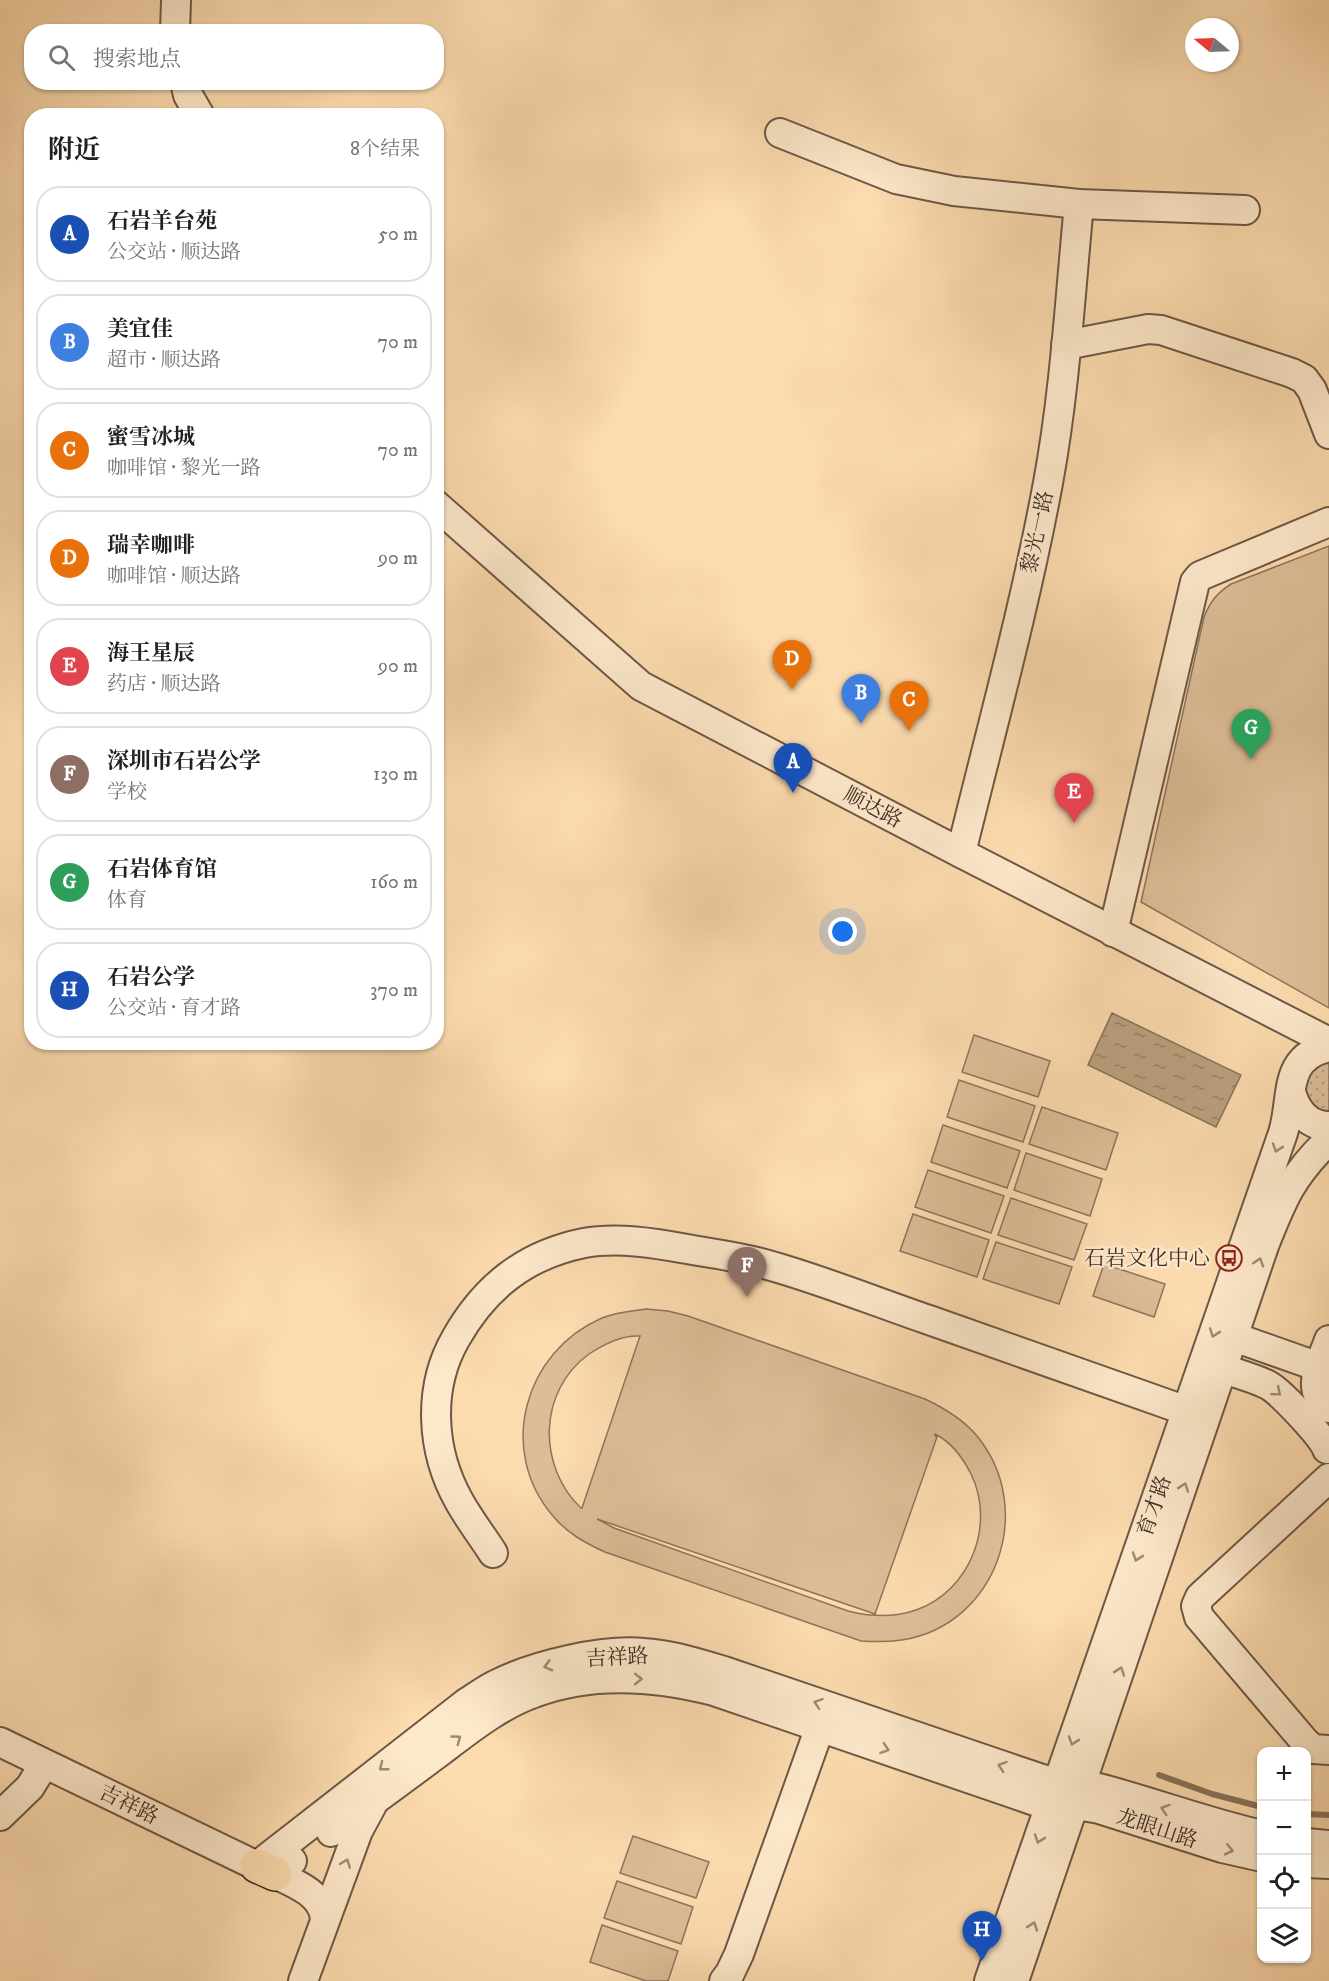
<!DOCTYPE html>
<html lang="zh">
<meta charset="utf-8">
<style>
:root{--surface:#fff;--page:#f6f6f6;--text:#202124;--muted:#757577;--line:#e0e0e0;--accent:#ea580c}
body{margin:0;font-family:"IM FELL DW Pica","Noto Serif SC",serif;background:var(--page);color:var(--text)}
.controls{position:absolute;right:18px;bottom:18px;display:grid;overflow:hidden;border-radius:12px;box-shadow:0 2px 4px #0004}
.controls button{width:54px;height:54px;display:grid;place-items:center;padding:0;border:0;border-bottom:2px solid var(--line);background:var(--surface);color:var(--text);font:30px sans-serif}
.compass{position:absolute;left:1185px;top:18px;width:54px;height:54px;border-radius:50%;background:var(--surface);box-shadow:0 2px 4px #0004;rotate:289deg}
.you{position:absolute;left:843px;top:932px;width:21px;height:21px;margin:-15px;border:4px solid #fff;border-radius:50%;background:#1a73e8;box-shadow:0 0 0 9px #1a73e833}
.badge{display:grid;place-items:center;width:39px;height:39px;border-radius:50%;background:var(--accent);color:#fff;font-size:20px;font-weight:700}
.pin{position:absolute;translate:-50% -50px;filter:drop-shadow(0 2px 3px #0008)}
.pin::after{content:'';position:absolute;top:32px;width:21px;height:18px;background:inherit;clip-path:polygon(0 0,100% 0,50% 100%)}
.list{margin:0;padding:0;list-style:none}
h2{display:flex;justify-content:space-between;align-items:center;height:78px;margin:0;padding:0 24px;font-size:26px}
h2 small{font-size:20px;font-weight:400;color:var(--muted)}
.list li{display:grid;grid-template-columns:39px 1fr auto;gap:18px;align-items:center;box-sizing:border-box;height:96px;margin:0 12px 12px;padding:0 12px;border:2px solid var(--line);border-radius:24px}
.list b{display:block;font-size:22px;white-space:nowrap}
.list p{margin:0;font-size:20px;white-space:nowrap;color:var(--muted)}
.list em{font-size:20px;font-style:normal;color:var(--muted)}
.icon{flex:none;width:33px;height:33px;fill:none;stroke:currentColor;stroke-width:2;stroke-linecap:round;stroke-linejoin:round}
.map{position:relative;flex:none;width:1329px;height:1981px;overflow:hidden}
.search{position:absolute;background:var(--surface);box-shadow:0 2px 4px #0004;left:24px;top:24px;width:420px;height:66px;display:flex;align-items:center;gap:15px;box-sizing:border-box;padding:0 21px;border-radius:24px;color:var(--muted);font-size:22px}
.panel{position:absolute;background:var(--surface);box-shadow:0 2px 4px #0004;left:24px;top:108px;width:420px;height:942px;border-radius:24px}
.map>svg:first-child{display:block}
.grass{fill:url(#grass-dots);stroke:#8c745e;stroke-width:1.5}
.pitch{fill:#dcbd97;stroke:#8c745e;stroke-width:1.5;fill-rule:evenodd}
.water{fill:url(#water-ripples);stroke:#89725b;stroke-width:1.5}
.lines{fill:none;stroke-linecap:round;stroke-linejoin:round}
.stream{stroke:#89725b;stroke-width:6}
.minor-casing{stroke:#6d5847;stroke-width:32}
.major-casing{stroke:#3d2c25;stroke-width:36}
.minor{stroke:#fde8ca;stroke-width:28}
.major{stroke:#fcdbae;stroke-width:33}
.oneway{stroke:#9d8a78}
.labels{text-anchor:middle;stroke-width:5;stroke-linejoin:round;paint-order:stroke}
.street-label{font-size:21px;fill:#3d2c25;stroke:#fde8ca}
.poi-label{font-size:21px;fill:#3d2c25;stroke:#fde8ca;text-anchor:end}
</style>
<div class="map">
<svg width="1329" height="1981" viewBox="0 0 1329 1981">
<defs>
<pattern id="grass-dots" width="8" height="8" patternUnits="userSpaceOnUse" patternTransform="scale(1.5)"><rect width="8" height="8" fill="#dcbd97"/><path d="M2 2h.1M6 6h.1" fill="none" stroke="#b49a7b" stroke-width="1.8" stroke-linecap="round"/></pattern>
<pattern id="water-ripples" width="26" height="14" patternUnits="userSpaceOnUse" patternTransform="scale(1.5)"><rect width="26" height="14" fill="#bba07f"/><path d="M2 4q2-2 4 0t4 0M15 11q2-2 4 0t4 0" fill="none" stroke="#998368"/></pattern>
</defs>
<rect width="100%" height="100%" fill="#fcdbae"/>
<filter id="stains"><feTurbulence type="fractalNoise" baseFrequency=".00333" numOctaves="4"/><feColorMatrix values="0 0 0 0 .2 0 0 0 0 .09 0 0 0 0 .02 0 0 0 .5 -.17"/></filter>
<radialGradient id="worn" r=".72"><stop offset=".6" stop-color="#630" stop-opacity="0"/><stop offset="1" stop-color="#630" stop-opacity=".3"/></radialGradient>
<polygon class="grass" points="1329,1059 1329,1115 1320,1113 1302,1092 1305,1073"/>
<g class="pitch">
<path d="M 1329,546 L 1329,1008 L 1141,902 L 1204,617 C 1210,602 1217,593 1231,584 Z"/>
<polygon points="974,1035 1050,1061 1038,1097 962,1072"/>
<polygon points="959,1080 1035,1106 1023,1142 947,1117"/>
<polygon points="1042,1107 1118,1133 1106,1170 1029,1144"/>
<polygon points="943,1125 1020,1151 1007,1188 931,1162"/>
<polygon points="1026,1153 1102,1179 1090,1216 1014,1190"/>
<polygon points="928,1170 1004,1196 991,1233 915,1207"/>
<polygon points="1011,1198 1087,1224 1074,1260 998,1235"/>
<polygon points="913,1214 989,1240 977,1277 900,1251"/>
<polygon points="996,1242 1072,1267 1059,1304 983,1279"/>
<polygon points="1104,1264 1165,1284 1154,1317 1093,1296"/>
<path d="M 646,1309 L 668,1311 L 688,1316 L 925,1399 C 944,1408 963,1419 977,1436 C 1037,1509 997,1625 902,1640 C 888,1642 875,1642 861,1641 L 605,1552 C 585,1543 567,1533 553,1516 C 496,1450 525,1351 602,1318 C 616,1312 631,1311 646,1309 ZM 640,1336 L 582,1508 L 581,1508 C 537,1466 538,1391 589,1354 C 604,1344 623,1335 640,1336 ZM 935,1434 C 951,1442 963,1458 971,1474 C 996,1525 970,1591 916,1610 C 893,1618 871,1617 848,1611 L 614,1528 L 597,1519 L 875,1614 L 937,1437 L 935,1436 Z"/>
<polygon points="633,1836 709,1862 696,1898 620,1873"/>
<polygon points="617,1881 693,1907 681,1944 604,1918"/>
<polygon points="602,1925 678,1951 668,1981 646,1981 590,1962"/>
</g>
<polygon class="water" points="1112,1013 1241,1075 1216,1127 1088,1065"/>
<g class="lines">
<g class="stream">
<polyline points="1159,1775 1212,1794 1262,1807"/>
<polyline points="1306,1814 1329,1815"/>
</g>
<g class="minor-casing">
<g id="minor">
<polyline points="175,32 176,0"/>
<polyline points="185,82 188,95 200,116"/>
<polyline points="780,133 896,179 954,191 1079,204 1245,210"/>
<polyline points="1066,345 1148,329 1161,330 1292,373 1304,379 1312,390 1329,434"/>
<polyline points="436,505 641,686 961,853 1329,1042"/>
<path d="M 961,853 C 991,730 1025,607 1048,483 C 1065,391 1070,297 1079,204"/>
<polyline points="1113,932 1195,582 1200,576 1329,522"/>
<path d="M 1291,1092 C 1296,1110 1308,1126 1329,1126"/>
<polyline points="1234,1337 1319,1367"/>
<path d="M 1329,1340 C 1324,1355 1312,1376 1317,1392 C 1319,1398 1325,1403 1329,1408"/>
<path d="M 1224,1369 C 1238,1374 1254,1378 1268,1385 C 1281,1392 1322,1436 1327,1449"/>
<polyline points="1329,1478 1200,1597 1196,1606 1199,1617 1306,1743 1313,1749 1329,1750"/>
<path d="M 493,1553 C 482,1536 469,1519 459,1501 C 431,1451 427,1388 456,1338 C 485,1287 525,1255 584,1243 C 617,1237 654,1243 687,1249 C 714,1254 742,1257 768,1265 C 822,1280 876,1302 929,1320 C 1015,1351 1101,1381 1187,1411"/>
<path d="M 0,1742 L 257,1866 L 466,1703 C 476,1697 486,1689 497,1684 C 535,1665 602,1649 644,1653 C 672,1655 698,1663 724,1671 L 1042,1779 C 1063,1785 1085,1784 1106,1790 C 1158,1804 1209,1823 1262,1835"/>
<polyline points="0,1816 30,1787 44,1764"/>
<path d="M 331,1832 C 368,1805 405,1778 441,1751 C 470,1729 500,1705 534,1693 C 592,1671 655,1676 714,1691 L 1035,1801 C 1056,1806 1078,1804 1099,1809 L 1222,1848 L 1262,1857"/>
<polyline points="1306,1843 1329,1845"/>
<path d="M 292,1861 L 275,1874 C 294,1883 322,1893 325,1918"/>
<polyline points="1306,1863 1329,1864"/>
<polyline points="303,1981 358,1831 372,1805"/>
<polyline points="724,1981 730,1973 739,1954 820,1727"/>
<path d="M 989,1981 L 1283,1133 C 1294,1097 1282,1057 1329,1047"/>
<path d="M 1014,1981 L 1264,1246 C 1282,1200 1292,1175 1329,1140"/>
</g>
</g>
<g class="major-casing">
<polyline id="major" points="257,1866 275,1874"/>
</g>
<use href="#minor" class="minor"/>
<use href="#major" class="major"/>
</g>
<defs><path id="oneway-chevron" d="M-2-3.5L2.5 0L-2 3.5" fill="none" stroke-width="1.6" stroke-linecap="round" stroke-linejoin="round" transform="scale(1.5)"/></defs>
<g class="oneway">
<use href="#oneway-chevron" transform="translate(1277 1148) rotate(109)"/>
<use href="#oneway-chevron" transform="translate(1259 1262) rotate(-72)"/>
<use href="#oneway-chevron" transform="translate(1214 1333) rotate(109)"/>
<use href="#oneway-chevron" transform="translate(1277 1392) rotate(40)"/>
<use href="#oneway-chevron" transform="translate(1184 1487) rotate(-71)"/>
<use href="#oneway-chevron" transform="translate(1137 1557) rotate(109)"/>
<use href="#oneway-chevron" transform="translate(548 1666) rotate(165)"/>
<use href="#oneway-chevron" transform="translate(1120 1671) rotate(-71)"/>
<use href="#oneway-chevron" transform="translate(638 1679)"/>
<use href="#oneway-chevron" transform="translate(818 1703) rotate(-161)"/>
<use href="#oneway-chevron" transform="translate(457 1739) rotate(-36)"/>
<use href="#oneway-chevron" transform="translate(1073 1741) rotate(109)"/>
<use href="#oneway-chevron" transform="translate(885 1749) rotate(19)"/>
<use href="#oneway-chevron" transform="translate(1002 1766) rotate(-161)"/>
<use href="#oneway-chevron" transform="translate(383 1767) rotate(142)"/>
<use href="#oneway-chevron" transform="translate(1165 1809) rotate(-162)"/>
<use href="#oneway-chevron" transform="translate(1039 1839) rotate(109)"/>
<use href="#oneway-chevron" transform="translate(1229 1850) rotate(13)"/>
<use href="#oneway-chevron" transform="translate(346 1863) rotate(-69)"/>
<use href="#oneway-chevron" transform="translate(1033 1926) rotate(-71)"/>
</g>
<defs>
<g id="bus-ring" transform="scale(1.35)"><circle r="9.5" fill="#fde8ca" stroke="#8f2418" stroke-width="1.5"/><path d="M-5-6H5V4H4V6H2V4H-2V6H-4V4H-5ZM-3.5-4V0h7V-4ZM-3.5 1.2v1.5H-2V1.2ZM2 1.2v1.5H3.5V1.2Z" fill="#8f2418"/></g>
</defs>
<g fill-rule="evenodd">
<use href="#bus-ring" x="1229" y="1258"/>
</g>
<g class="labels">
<g class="street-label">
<text transform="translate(1037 532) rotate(-78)" y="7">黎光一路</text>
<text transform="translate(873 807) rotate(28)" y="7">顺达路</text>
<text transform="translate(1154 1506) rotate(-71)" y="7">育才路</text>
<text transform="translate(617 1657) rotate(-3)" y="7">吉祥路</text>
<text transform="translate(129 1804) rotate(26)" y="7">吉祥路</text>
<text transform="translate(1157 1828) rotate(18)" y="7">龙眼山路</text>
</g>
<g class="poi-label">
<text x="1210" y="1265">石岩文化中心</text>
</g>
</g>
<rect width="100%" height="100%" filter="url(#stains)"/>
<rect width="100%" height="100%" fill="url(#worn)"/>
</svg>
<div class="controls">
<button>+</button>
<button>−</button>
<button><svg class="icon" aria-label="locate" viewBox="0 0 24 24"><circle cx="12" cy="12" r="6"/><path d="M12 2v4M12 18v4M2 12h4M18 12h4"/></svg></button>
<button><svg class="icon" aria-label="layers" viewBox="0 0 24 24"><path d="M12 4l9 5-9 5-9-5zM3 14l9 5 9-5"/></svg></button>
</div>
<svg class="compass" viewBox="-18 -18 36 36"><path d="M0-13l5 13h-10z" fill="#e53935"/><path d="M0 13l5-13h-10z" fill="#757577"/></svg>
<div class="you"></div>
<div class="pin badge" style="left:793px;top:793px;background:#1a4fb4">A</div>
<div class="pin badge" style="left:861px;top:724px;background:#3f7fe0">B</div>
<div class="pin badge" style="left:909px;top:731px;background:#e8710a">C</div>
<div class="pin badge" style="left:792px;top:690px;background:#e8710a">D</div>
<div class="pin badge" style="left:1074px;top:823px;background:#e0444e">E</div>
<div class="pin badge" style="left:747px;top:1297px;background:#8d6e63">F</div>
<div class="pin badge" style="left:1251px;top:759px;background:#2e9e5b">G</div>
<div class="pin badge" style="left:982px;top:1961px;background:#1a4fb4">H</div>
<div class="search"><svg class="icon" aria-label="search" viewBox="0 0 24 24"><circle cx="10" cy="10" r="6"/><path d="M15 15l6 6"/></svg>搜索地点</div>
<section class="panel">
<h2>附近<small>8个结果</small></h2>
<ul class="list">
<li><span class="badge" style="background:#1a4fb4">A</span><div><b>石岩羊台苑</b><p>公交站 · 顺达路</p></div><em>50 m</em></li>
<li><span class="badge" style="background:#3f7fe0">B</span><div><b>美宜佳</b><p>超市 · 顺达路</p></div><em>70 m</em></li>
<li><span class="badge" style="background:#e8710a">C</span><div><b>蜜雪冰城</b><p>咖啡馆 · 黎光一路</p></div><em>70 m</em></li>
<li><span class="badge" style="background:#e8710a">D</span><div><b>瑞幸咖啡</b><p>咖啡馆 · 顺达路</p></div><em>90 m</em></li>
<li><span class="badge" style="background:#e0444e">E</span><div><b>海王星辰</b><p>药店 · 顺达路</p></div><em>90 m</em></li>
<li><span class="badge" style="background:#8d6e63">F</span><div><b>深圳市石岩公学</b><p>学校</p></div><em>130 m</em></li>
<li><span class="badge" style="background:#2e9e5b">G</span><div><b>石岩体育馆</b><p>体育</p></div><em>160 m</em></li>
<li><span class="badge" style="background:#1a4fb4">H</span><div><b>石岩公学</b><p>公交站 · 育才路</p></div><em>370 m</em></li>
</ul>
</section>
</div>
